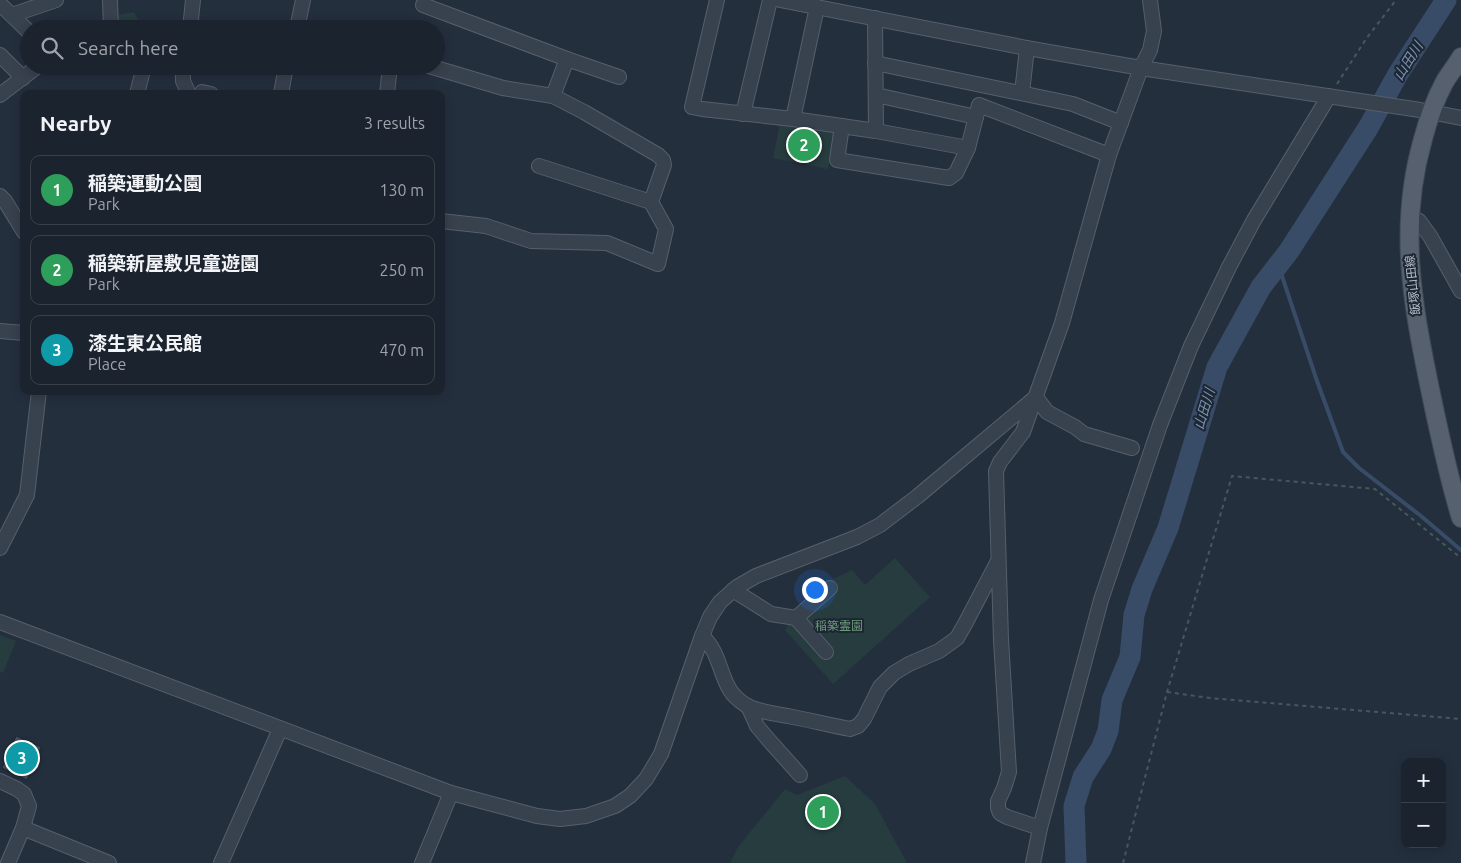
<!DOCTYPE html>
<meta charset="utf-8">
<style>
:root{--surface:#1b232e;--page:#282f3a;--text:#f1f3f6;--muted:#a0a4aa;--line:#39404a;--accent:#8c9099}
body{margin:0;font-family:Ubuntu,"Noto Sans JP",sans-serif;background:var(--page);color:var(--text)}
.controls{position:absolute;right:15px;bottom:15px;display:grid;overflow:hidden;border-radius:10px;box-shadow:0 2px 12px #0003}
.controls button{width:45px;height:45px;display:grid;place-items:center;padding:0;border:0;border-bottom:1px solid var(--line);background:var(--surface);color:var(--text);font:25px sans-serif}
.you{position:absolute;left:814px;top:589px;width:18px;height:18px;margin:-12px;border:4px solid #fff;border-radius:50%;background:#1a73e8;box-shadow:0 0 0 8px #1a73e833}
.badge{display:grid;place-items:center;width:32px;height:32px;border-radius:50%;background:var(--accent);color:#fff;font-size:16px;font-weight:700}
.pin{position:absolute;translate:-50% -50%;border:2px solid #fff;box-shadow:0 1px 5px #0006}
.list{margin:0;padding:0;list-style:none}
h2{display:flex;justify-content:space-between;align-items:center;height:65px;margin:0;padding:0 20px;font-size:21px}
h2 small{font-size:16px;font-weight:400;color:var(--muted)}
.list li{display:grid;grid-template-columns:32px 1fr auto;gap:15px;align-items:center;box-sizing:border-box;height:70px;margin:0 10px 10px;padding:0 10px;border:1px solid var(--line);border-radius:10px}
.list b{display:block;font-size:19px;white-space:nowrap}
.list p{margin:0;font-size:16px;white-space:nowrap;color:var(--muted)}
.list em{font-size:16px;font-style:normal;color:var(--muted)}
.icon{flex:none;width:28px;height:28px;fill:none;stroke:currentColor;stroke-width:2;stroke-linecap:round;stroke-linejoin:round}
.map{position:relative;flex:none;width:1461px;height:863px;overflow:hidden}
.search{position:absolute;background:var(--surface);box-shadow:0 2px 12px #0003;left:20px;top:20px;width:425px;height:55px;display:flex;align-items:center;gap:12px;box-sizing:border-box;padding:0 18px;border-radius:28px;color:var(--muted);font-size:19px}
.panel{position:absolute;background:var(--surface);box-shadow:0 2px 12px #0003;left:20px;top:90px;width:425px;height:305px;border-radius:10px}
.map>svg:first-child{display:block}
.green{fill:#263c3f}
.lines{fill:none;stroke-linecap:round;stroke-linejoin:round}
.stream{stroke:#394c67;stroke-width:4}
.river{stroke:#394c67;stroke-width:21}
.building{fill:#455162;stroke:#1f2835}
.minor-casing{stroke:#565f6c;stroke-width:16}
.major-casing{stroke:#414a57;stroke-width:20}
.path{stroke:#44595c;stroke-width:2;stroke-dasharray:4 4;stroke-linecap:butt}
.minor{stroke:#38414e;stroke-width:14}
.major{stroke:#56606e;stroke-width:18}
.labels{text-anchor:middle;stroke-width:4;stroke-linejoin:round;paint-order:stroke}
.street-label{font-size:12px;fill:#b4bcc9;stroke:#1d2633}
.park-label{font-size:12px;fill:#6b9a76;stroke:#1d2633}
.water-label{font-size:14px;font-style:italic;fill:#7c92b1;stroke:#1d2633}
</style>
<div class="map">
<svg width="1461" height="863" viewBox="0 0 1461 863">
<rect width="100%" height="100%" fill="#242f3e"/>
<g class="green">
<polygon points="134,12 143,29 115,29 117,15"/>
<polygon points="780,123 835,132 828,169 773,158"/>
<polygon points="895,558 930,597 833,684 785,630 795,612 831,580 852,570 865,585"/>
<polygon points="0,635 16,641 3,673 0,672"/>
<polygon points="845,776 875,804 907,863 730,863 738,847 785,789 797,795"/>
</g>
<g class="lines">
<polyline class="stream" points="1278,264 1317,381 1343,452 1359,468 1421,516 1461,550"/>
<polyline class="river" points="1076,863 1074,806 1083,777 1101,749 1108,731 1112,700 1130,657 1134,615 1142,589 1168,528 1217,367 1261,287 1289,251 1368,128 1398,74 1446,0"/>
</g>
<polygon class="building" points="16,736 41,747 27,780 2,768"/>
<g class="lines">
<g class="minor-casing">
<g id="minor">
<polyline points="110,0 111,29"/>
<polyline points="717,0 692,107 702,109 793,119 876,131 968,148 979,105 1109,155"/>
<polyline points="780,0 1027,48 1141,68 1420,110 1461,118"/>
<polyline points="0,4 29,32"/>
<polyline points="423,5 567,59 619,77"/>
<polyline points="12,15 56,0"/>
<polyline points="875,18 876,131"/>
<polyline points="190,29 193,0"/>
<polyline points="297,29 303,0"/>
<polyline points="0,55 23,78"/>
<polyline points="875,63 1073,104 1121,123"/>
<polyline points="183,66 183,81 189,94"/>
<polyline points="429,66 503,88 553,96 584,112 658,155 663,160 664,165 651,202 666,229 658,264 607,243 531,241 486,226 441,221"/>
<polyline points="202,92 211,94"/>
<polyline points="1022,93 1027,48"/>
<polyline points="137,94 144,66"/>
<polyline points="281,94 286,66"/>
<polyline points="387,94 390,66"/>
<polyline points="0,95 38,66"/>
<polyline points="876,95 976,117"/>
<polyline points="553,96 567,59"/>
<polyline points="743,114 770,0"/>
<polyline points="793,119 817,7"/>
<polyline points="842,126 837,160 949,178 956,173 968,148"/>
<polyline points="539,166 651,202"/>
<polyline points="0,196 5,201 24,232"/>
<polyline points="1409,216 1419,221 1430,236 1461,291"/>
<polyline points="0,331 24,333"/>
<polyline points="1036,397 1047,412 1075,427 1084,434 1132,448"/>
<polyline points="0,548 27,495 39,391"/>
<polyline points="733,590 771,614 796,618 830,588"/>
<polyline points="796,618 826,652"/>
<polyline points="0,622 451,793 537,816 560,819 586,816 615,806 630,796 646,779 661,754 702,636 710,617 720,602 737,587 756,576 857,537 880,525 918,496 1036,397"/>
<path d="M 702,636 C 719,651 719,672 730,690 C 734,697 741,702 747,706 C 760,712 775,714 788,716 C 809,720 829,725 850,729 L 858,726 L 864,719 L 880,687 L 894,673 L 909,664 L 939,651 L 957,638 L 965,624 L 997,563"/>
<polyline points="748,706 757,726 767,738 800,775"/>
<polyline points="0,781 17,789 24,794 29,806 23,828 8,863"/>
<polyline points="23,828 109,863"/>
<polyline points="1040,828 1007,817 1000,813 998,808 998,801 1004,788 1009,772 1001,640 996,471 1000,462 1023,432 1062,323 1109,155 1141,68 1150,50 1154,31 1150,0"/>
<polyline points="221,863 280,729"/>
<polyline points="422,863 451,793"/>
<polyline points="1033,863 1040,828 1101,600 1160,425 1191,346 1229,267 1254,220 1329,96"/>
</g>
</g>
<g class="major-casing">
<path id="major" d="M 1461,57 C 1456,66 1449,74 1444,83 C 1435,100 1428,120 1423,139 C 1398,226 1412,302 1430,389 C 1439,432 1448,476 1461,518"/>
</g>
<g class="path">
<polyline points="1337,84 1366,39 1396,0"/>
<polyline points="1167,692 1210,698 1461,719"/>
<polyline points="1123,863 1167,692 1232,476 1375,489 1461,558"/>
</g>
<use href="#minor" class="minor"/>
<use href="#major" class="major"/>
</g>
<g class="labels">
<g class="street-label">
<text transform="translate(1413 285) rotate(-96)" y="4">飯塚山田線</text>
</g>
<g class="park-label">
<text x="839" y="630">稲築霊園</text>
</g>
<g class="water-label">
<text transform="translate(1408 61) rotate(-58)" y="5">山田川</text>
<text transform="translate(1204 409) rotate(-73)" y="5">山田川</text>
</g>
</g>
</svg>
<div class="controls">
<button>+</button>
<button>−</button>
</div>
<div class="you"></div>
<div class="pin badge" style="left:823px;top:812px;background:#2e9e5b">1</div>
<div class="pin badge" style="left:804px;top:145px;background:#2e9e5b">2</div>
<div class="pin badge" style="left:22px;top:758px;background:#0f9aa8">3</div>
<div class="search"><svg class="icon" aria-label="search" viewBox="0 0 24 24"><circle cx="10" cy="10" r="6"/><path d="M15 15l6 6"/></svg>Search here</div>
<section class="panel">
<h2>Nearby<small>3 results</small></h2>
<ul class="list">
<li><span class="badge" style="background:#2e9e5b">1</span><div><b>稲築運動公園</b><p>Park</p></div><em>130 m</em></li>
<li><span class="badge" style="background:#2e9e5b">2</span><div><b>稲築新屋敷児童遊園</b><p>Park</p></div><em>250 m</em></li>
<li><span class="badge" style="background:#0f9aa8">3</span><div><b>漆生東公民館</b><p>Place</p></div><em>470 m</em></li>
</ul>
</section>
</div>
